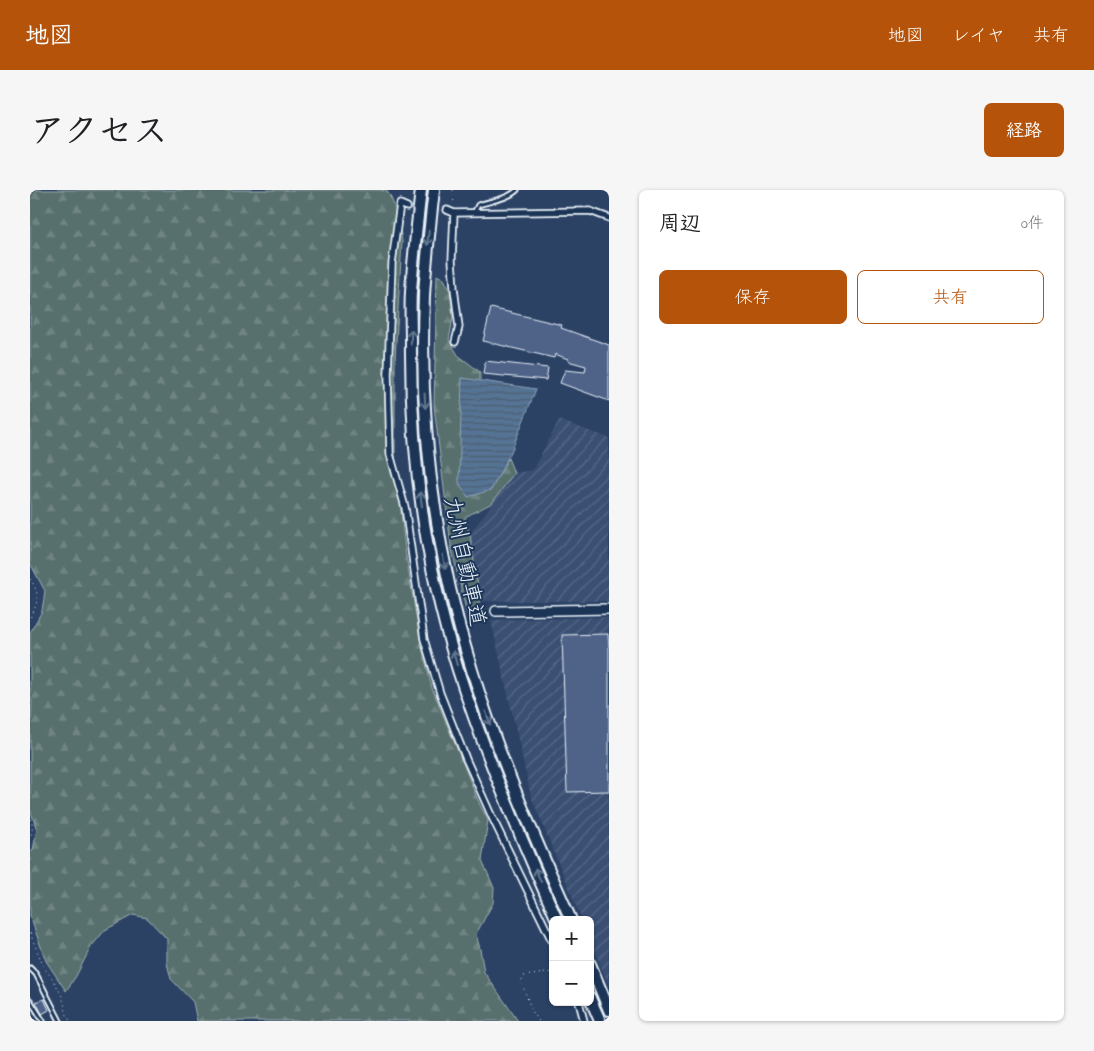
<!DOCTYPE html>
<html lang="ja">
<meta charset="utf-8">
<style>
:root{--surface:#fff;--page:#f6f6f6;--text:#202124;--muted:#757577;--line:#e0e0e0;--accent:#b45309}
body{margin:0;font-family:"Indie Flower","Klee One",sans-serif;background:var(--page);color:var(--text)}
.controls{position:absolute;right:15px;bottom:15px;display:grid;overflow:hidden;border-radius:8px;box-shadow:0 1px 4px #0004}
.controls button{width:45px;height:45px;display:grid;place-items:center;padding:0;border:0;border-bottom:1px solid var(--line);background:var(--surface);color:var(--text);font:25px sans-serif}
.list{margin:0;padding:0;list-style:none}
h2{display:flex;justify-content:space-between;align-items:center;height:65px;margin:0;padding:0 20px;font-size:21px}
h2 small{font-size:16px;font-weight:400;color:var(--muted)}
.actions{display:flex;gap:10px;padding:15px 20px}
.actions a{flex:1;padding:11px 0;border:1px solid var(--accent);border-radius:8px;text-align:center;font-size:18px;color:var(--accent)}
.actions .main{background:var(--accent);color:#fff}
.map{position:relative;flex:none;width:579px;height:831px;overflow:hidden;border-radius:8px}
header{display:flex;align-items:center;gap:30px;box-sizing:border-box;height:70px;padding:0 25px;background:var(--accent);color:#fff}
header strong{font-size:24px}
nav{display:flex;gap:28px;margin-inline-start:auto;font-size:18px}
.intro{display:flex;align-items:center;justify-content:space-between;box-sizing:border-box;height:120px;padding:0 30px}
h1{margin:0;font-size:35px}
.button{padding:12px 22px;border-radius:8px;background:var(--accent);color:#fff;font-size:18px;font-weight:700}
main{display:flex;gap:30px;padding:0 30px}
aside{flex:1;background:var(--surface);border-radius:8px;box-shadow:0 1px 4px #0004}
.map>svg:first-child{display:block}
.industrial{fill:url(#industrial-furrows)}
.forest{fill:url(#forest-firs);stroke:#a0b0b2}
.water{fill:url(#water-rules);stroke:#8fa5bc}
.building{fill:#506389;stroke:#e8f1f8}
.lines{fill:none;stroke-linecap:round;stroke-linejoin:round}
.street-tunnel{stroke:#475c7b;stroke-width:5.5;stroke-dasharray:5.5 3;stroke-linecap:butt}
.lane-casing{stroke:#e8f1f8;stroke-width:7}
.street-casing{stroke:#e8f1f8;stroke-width:9}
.secondary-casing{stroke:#e8f1f8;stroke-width:12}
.highway-casing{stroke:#e8f1f8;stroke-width:14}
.path{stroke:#e8f1f8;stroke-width:1;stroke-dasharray:1 4;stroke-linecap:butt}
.lane{stroke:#1d3557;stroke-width:3}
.street{stroke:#1d3557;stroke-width:5.5}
.secondary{stroke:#1d3557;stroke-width:9}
.highway{stroke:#1d3557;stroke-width:10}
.oneway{stroke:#64778f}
.labels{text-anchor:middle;stroke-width:4;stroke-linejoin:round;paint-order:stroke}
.street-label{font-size:22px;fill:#e8f1f8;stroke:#1d3557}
</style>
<header>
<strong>地図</strong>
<nav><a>地図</a><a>レイヤ</a><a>共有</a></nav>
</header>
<div class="intro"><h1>アクセス</h1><a class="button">経路</a></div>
<main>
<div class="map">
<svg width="579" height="831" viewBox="0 0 579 831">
<defs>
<pattern id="industrial-furrows" width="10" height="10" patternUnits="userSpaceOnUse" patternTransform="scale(1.25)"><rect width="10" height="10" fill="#3a4f73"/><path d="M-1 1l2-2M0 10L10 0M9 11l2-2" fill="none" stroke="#566988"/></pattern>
<pattern id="forest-firs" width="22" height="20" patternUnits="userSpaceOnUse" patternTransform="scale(1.25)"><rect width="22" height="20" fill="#58706d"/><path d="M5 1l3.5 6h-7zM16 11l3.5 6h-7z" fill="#708583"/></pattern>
<pattern id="water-rules" width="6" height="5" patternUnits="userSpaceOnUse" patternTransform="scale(1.25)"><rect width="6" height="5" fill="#547394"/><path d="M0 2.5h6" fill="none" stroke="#4d5e6f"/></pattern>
</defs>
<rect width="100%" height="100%" fill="#2b4265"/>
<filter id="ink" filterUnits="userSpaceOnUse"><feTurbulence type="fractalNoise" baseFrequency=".02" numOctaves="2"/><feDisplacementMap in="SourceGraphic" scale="10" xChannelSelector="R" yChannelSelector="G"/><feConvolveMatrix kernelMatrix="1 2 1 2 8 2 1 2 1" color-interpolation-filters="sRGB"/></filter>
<g filter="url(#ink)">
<g class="industrial">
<polygon points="529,230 579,248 579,411 450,411 440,344 484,283 503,280"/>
<polygon points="579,427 579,796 560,750 560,730 552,730 501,606 461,430"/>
</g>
<g class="forest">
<path d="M 0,0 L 356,0 C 365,10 370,38 372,51 L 365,169 L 365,264 L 375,360 L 390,449 L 402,498 L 450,615 L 458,630 L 452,670 L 464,698 L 463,713 L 446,744 L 450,759 L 454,782 L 488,831 L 167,831 L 163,812 L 141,789 L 137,773 L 137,749 L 117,728 L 103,725 L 75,740 L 61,757 L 46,786 L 36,801 L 16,771 L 0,726 L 0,663 L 3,660 L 7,640 L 0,619 L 0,532 L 1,531 L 2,512 L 0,505 L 0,443 L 12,421 L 15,401 L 0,373 Z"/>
<polygon points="407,85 414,89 420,101 423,128 419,150 428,165 450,182 450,191 432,189 461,300 478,268 484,283 462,313 435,327 440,344 450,411 438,428 421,356 404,216"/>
</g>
<polygon class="water" points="432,188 506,199 481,262 461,300 438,307 429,293"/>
<g class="building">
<polygon points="461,118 532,135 531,138 579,155 579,211 530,193 535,180 555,182 556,176 538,171 538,169 525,164 524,168 453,151"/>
<polygon points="455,171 518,178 516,190 453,184"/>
<polygon points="578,444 579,459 579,601 537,602 532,445"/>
<polygon points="14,809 19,820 12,824 6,812"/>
</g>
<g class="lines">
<polyline class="street-tunnel" points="377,17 417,20"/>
<g class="lane-casing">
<g id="lane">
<path d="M 444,23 L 448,15 C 460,11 478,9 487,0"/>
<polyline points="0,778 6,784 30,831"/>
<polyline points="0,810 13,831"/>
</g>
</g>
<g class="street-casing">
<g id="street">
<polyline points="377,17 370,14 362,73 358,184 360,264 375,317 394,449 410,503 436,569 462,627 523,753"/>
<polyline points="417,20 424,23 560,21 579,28"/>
<polyline points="424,23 422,70 424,98 429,137 425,152"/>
<polyline points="549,812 554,831"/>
</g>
</g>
<g class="secondary-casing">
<polyline id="secondary" points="466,421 579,419"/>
</g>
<g class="highway-casing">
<g id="highway">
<path d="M 391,0 C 387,34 383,68 381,102 C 380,118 381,135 381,151 C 380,262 395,374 428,480 C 455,565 491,648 527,730"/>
<path d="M 404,0 C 400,35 396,70 394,106 C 389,232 404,359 442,480 C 468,566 505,648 541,730"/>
<polyline points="560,774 579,820"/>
<polyline points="560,808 570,831"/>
</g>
</g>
<g class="path">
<polyline points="352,0 364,9"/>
<polyline points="423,0 424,15"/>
<polyline points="371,9 372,0"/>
<path d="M 0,389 C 11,404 8,413 0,428"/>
<path d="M 0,629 C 4,635 2,642 0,648"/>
<polyline points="0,743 14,778 23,789 32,806 37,825 40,831"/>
<polyline points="509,831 502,821 491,791 494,786 523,782"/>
</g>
<use href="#lane" class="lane"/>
<use href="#street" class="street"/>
<use href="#secondary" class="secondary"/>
<use href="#highway" class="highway"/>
</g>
<defs><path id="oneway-shaft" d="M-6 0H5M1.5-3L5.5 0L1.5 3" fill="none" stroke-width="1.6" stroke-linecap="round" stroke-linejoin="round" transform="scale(1.25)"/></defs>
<g class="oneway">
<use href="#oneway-shaft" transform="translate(398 48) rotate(96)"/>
<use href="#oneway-shaft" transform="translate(381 147) rotate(-89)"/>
<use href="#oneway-shaft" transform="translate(395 211) rotate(87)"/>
<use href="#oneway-shaft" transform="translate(391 309) rotate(-98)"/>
<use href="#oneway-shaft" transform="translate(414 372) rotate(79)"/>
<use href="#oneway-shaft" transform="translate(425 468) rotate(-105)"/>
<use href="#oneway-shaft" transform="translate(458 528) rotate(70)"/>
<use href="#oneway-shaft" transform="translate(508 685) rotate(-114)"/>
</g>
</g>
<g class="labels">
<g class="street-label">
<text transform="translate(436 371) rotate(78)" y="8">九州自動車道</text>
</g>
</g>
</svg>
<div class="controls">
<button>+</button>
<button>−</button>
</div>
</div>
<aside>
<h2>周辺<small>0件</small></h2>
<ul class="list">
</ul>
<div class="actions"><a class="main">保存</a><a>共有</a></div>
</aside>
</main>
